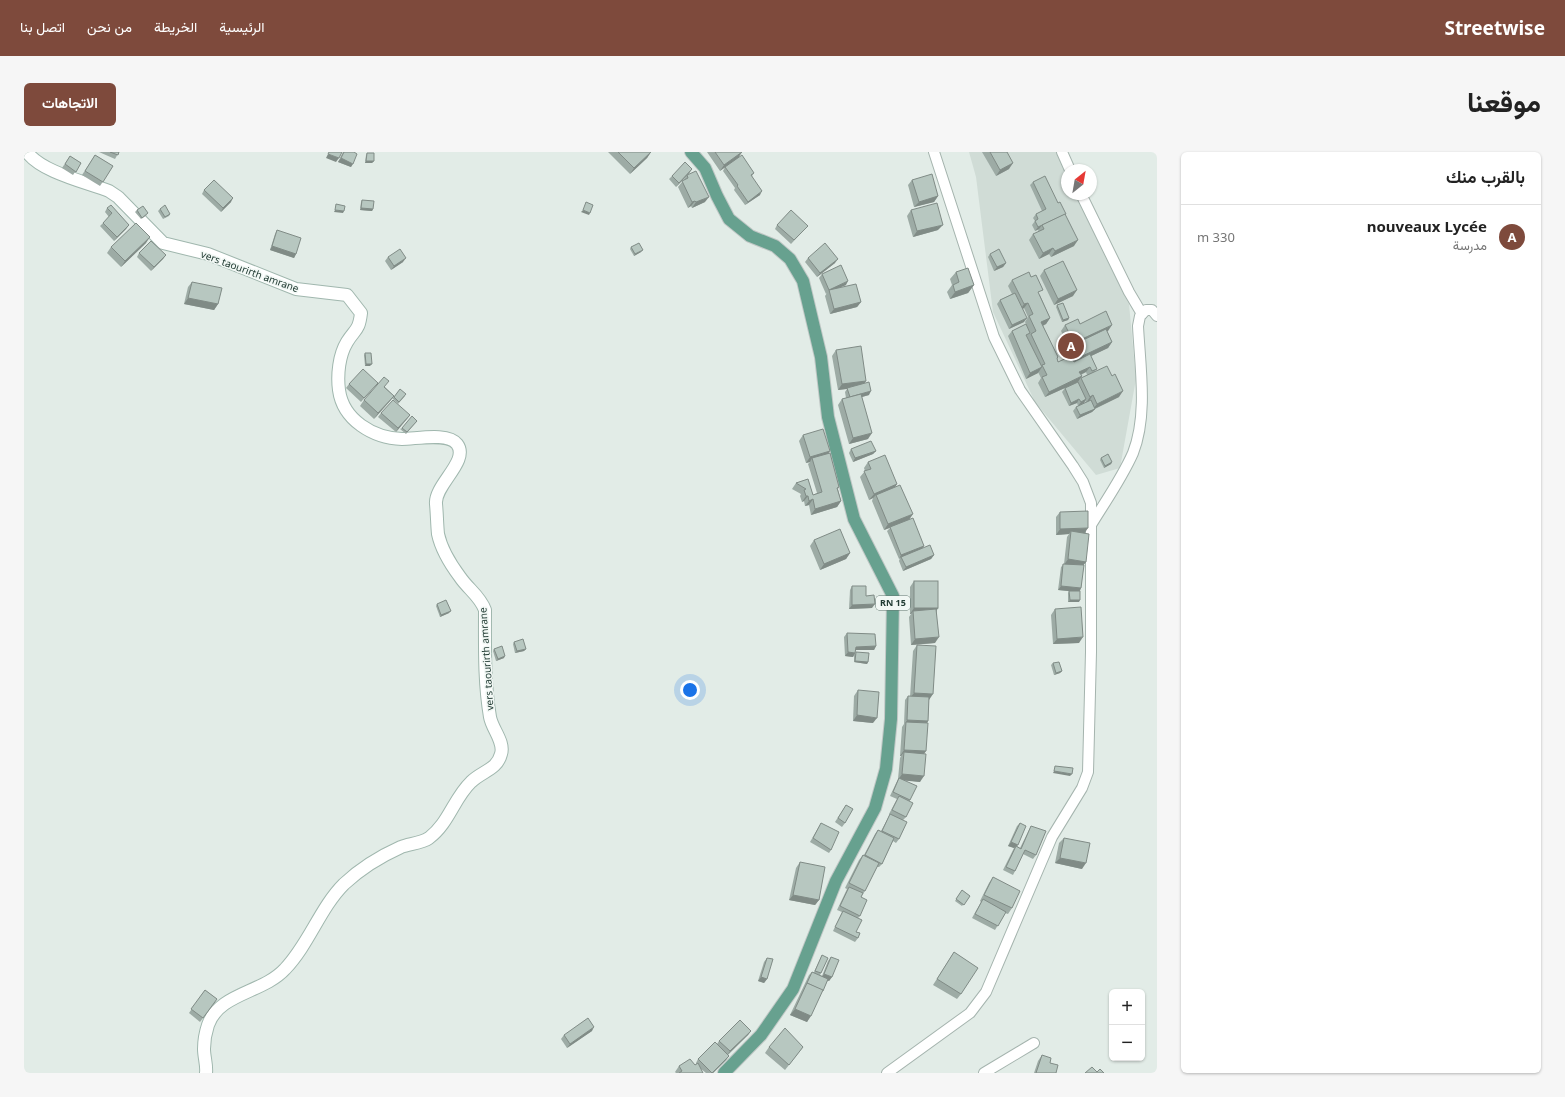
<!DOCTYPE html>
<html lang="ar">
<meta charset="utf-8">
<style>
:root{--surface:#fff;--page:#f6f6f6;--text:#222;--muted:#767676;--line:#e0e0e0;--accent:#7e4a3c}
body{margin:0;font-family:"Noto Sans",Vazirmatn,sans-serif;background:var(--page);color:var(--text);direction:rtl}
.controls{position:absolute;right:12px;bottom:12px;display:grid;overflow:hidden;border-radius:6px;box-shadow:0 1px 3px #0004}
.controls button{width:36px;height:36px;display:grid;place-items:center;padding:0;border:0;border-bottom:1px solid var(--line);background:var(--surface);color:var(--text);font:20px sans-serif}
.compass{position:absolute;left:1037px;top:12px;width:36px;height:36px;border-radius:50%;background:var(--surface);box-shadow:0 1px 3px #0004;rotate:31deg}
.you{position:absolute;left:666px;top:538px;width:14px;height:14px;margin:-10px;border:3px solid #fff;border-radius:50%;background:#1a73e8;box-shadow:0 0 0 6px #1a73e833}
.badge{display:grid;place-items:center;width:26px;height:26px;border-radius:50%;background:var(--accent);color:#fff;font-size:13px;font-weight:700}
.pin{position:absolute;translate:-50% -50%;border:2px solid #fff;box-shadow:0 1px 4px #0006}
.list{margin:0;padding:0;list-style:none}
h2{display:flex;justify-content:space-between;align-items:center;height:52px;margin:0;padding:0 16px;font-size:17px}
h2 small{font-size:13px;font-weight:400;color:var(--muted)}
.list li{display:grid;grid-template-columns:26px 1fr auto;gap:12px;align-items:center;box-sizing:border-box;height:64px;padding:0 16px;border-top:1px solid var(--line)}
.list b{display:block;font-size:15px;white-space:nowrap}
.list p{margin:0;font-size:13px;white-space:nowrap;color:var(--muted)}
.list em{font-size:13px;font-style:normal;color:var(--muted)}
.map{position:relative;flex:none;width:1133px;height:921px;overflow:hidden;direction:ltr;border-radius:6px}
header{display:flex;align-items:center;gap:24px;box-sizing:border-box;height:56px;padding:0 20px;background:var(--accent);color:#fff}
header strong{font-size:19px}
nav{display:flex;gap:22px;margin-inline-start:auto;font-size:14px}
.intro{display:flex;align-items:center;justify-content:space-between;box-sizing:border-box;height:96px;padding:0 24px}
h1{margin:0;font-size:28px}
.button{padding:10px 18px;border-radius:6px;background:var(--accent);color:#fff;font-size:14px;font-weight:700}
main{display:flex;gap:24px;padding:0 24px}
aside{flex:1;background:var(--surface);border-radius:6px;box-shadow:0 1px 3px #0004}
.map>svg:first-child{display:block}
.built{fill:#d0dcd6}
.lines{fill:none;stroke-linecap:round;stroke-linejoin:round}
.street-casing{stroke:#a5b4ae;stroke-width:12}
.secondary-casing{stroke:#a0b7ae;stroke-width:14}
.primary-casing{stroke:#c1c8c6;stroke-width:14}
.street{stroke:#fff;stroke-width:10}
.secondary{stroke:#fff;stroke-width:12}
.primary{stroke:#67a18f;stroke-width:12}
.wall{fill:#9daba5;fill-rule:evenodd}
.shaded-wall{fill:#808b86}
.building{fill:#b7c7c0;stroke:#808b86}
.labels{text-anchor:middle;stroke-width:3;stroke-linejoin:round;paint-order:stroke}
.shield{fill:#f2f8f5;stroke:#60746e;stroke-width:1}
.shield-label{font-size:9px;font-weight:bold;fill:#223c34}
.street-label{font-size:10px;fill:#223c34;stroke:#f2f8f5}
</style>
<header>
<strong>Streetwise</strong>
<nav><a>الرئيسية</a><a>الخريطة</a><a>من نحن</a><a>اتصل بنا</a></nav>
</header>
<div class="intro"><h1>موقعنا</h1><a class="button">الاتجاهات</a></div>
<main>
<aside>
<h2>بالقرب منك<small></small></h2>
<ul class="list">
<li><span class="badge">A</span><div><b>nouveaux Lycée</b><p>مدرسة</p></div><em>330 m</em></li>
</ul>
</aside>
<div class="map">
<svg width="1133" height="921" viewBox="0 0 1133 921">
<rect width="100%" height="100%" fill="#e2ece7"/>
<polygon class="built" points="945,0 1035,0 1043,18 1043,42 1054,42 1105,152 1112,227 1096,316 1072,323 1011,250 969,160 952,25"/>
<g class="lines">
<g class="street-casing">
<g id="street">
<polyline points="1038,0 1046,18"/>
<polyline points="1057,42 1105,140 1118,162"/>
<path d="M 1067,373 C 1081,350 1098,326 1109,301 C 1124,263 1116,214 1114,174 L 1116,164 L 1122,158 L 1128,158 L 1133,164"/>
<polyline points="863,921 946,861 962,840 1028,685 1058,636 1064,620 1067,500 1067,351 1059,330 1049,314 996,238 970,185 910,0"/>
<polyline points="960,921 1010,891"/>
</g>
</g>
<g class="secondary-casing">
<path id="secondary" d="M 3,0 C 17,20 62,30 85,39 L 94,45 L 139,91 L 184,102 L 272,137 L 323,143 L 337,161 C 335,179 331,177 323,190 C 315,203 313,223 315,238 C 319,268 349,286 378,287 C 392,287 424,280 433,292 C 446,309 410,333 412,352 C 413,362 413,372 414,382 C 417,396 427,413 436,425 C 444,437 456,444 461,458 C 461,494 460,530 466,565 C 468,577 481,590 477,602 C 473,618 458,619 447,630 C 430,646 425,671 405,686 C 398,691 385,692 377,695 C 357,704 336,717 320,732 C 296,756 285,792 261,817 C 239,841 195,841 184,873 C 182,879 180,890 180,897 C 180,905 183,913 182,921"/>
</g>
<g class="primary-casing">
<polyline id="primary" points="667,0 681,16 693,44 705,67 726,84 751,94 766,107 779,129 797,205 804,265 830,367 869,444 867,567 862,617 851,656 812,729 769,837 737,883 700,921"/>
</g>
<use href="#street" class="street"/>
<use href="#secondary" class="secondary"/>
<use href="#primary" class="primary"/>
</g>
<g class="wall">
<polygon points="75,0 95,0 91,7"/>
<polygon points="319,0 330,0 327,15 314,10"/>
<polygon points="584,0 627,0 623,6 606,22"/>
<polygon points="683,0 718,0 714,6 730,21 728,24 736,43 721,53 710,38 711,36 699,19 701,15 696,19"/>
<polygon points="958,0 983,0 985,17 972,24"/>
<polygon points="343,1 350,9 348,11 341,11 342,3"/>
<polygon points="71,3 89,14 76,34 58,23"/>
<polygon points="46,4 57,11 49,23 38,16"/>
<polygon points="668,17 664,23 681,50 668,56 667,54 664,56 654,35 662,25 652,35 645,27 648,24"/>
<polygon points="888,28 914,44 910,50 890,55 884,33"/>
<polygon points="1009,30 1034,51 1041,62 1050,94 1027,105 1025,102 1015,107 1005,88 1009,82 1015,80 1014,78 1015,77 1011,79 1008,73 1011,69 1009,66 1012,62 1018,59 1006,33"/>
<polygon points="180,38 207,50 197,60 178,42"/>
<polygon points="338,48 349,57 348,59 336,58 337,50"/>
<polygon points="83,56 105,73 102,77 90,89 76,74 85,65 81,60"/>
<polygon points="136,57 146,62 145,64 139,67 134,59"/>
<polygon points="113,58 123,63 117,67 111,60"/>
<polygon points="887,58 914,78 889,85 883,64"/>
<polygon points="753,73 781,77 767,92 751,77"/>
<polygon points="253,78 272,102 270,106 246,98 251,82"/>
<polygon points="122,91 97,115 83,101 87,95"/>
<polygon points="607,95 617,100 610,104 606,97"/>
<polygon points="115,101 142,103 139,107 127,119 113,105"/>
<polygon points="966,102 982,111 979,115 970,119 964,105"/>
<polygon points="364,105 379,110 367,118 361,109"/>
<polygon points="784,106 811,111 793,125 781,110"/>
<polygon points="1020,118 1049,144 1030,153 1016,124"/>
<polygon points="932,120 950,133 944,141 926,147 923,140 928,133 926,127"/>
<polygon points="798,122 822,133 814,136 837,150 833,155 806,162 801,144 803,141 802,142 795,126"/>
<path d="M 988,128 L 1016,143 L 1026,166 L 1022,172 L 1019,174 L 1034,205 L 1033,207 L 1034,210 L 1042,206 L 1039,199 L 1044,193 L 1043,192 L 1045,190 L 1043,191 L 1037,179 L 1041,173 L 1056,172 L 1084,179 L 1083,179 L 1088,190 L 1084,196 L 1067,204 L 1073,217 L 1071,219 L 1095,245 L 1071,257 L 1068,260 L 1053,267 L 1049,259 L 1052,255 L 1062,250 L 1061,249 L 1060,251 L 1054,254 L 1053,251 L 1045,254 L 1038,240 L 1041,236 L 1021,245 L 1014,231 L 1017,226 L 1014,220 L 1014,221 L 1002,227 L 984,184 L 988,179 L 1002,172 L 1001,170 L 1004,165 L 1000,156 L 999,157 L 1000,170 L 985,177 L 973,152 L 976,148 L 988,142 L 984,134 ZM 1062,220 L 1063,223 L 1057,226 L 1054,230 L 1058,224 L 1057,223 Z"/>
<polygon points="168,130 194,152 190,158 160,152 164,135"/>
<polygon points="1033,153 1045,166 1044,168 1038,170 1032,155"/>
<polygon points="812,198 842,229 839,232 845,243 838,245 844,287 825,292 814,253 818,247 822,246 821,240 823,237 814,238 808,204"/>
<polygon points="341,201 346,214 341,214 340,203"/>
<polygon points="325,232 351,234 337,250 322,236"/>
<polygon points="361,235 370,244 366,249 350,267 336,254 340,248"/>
<polygon points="381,244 374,252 368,246 370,245"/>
<polygon points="357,261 386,263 372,280 354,265"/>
<polygon points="393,269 382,282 376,277 378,276"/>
<polygon points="779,283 804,302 815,335 814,337 817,349 813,355 787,363 785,353 781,354 780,349 778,350 776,344 777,342 768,337 772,331 784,327 789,343 793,341 784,312 786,310 782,311 775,289"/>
<polygon points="827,297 852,299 849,302 829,310 825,301"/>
<polygon points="1077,306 1088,310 1087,312 1080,316 1076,308"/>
<polygon points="844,310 873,332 871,335 885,367 900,394 898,396 910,403 907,407 879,419 875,409 876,406 875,407 863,379 866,376 860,378 848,349 849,346 845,348 836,325 841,319 840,316"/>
<polygon points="1036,360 1061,381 1062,410 1059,413 1057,436 1056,439 1055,450 1044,450 1044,441 1045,439 1034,438 1037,415 1040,412 1043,385 1045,382 1032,383 1032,365"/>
<polygon points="790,388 826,401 822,407 796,418 786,394"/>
<polygon points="890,429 914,456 913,458 911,491 887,493 885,465 887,462 886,462 886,435"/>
<polygon points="828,434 842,444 848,456 825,457 826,438"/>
<polygon points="413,452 425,461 416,465 412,454"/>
<polygon points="1031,457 1055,491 1029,492 1027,463"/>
<polygon points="823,481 852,494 850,498 832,498 831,501 844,510 843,512 830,510 830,503 829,505 821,504 820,485"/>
<polygon points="490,490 502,497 500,499 491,501 489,492"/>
<polygon points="893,493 905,548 904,569 903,571 900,602 896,630 881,628 886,648 886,649 882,665 879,668 875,687 872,691 869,689 858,712 855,715 853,715 841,739 837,745 836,764 834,766 832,780 834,786 831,790 809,779 818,760 813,758 823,737 821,736 835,708 839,703 840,703 851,682 854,678 857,679 864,666 866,662 865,662 873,647 866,644 874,627 876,606 877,604 876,604 878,575 880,572 881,548 884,544 886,545 889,499"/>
<polygon points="470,497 480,506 472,509 469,499"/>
<polygon points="1029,511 1038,519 1036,521 1030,523 1027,513"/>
<polygon points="834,538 849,571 829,569 830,544"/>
<polygon points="822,653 821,671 818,675 811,670"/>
<polygon points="797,671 807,698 805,701 786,690"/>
<polygon points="996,671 993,694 996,696 1007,674 1012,703 1009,707 999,702 991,719 989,723 979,718 990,696 984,694 993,674"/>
<polygon points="1040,686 1058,717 1031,711 1035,691"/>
<polygon points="776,710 795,748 791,753 765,748 772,716"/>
<polygon points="969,725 988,756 984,762 981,761 971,778 948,766 957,750 956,749 965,731"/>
<polygon points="938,738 946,744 938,754 931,749"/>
<polygon points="930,800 937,842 933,847 909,833"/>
<polygon points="798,803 797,821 796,823 798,824 804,809 807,805 808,825 805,829 804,828 783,870 766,863 785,823 788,820 790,820"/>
<polygon points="743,806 743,827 740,831 734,829 740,810"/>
<polygon points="181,838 193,847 176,870 165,861"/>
<polygon points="568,879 543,896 537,887 540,883"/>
<polygon points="727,879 724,883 704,903 705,904 702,908 689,921 682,921 676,916 679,921 652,921 651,920 655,914 671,913 672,912 672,911 674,907 693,892 695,889"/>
<polygon points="745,895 779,895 761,918 741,901"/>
<polygon points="1018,903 1026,911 1032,921 1010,921 1014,909"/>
</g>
<g class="shaded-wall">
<polygon points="627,0 623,6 606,22 610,16"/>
<polygon points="718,0 714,6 696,19 700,13"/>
<polygon points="304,2 315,6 312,10 302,6"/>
<polygon points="317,6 329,12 327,15 314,10"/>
<polygon points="342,9 350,9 348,11 341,11"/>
<polygon points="989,11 985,17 972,24 976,18"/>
<polygon points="668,17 665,21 652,35 655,31"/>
<polygon points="738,39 736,43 721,53 724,50"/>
<polygon points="914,44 910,50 890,55 895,50"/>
<polygon points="685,45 681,50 668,56 672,50"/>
<polygon points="209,46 207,50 197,60 199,56"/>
<polygon points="671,49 667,54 664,56 668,50"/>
<polygon points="337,56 349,57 348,59 336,58"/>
<polygon points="311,58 320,59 319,61 310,60"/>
<polygon points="559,58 566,61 565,63 557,60"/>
<polygon points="105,73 102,77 90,89 93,85"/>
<polygon points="919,73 914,78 889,85 893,79"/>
<polygon points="1018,73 1015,77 1011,79 1014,75"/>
<polygon points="126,85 122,91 97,115 101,109"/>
<polygon points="1054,88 1050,94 1027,105 1031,99"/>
<polygon points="248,94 272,102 270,106 246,98"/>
<polygon points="1029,96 1025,102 1015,107 1019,101"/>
<polygon points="619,98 617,100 610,104 611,102"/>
<polygon points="142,103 139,107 127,119 130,115"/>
<polygon points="382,106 379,110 367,118 370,114"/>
<polygon points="814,107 811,111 793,125 796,121"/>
<polygon points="982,111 979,115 970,119 973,115"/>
<polygon points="824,129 822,133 805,140 805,138 802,142 805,138"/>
<polygon points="950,133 944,141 926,147 931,140"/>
<polygon points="1053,138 1049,144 1030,153 1034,147"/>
<polygon points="164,146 194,152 190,158 160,152"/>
<polygon points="837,150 833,155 806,162 810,157"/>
<polygon points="1004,151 1000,156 996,158 1000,152"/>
<polygon points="1003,166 1000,170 985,177 988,173"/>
<polygon points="1026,166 1022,172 1013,176 1017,170"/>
<polygon points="1045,166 1044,168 1038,170 1039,168"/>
<polygon points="1088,173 1084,179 1054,193 1058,187"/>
<polygon points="1055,181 1051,187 1047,187 1045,190 1043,191 1047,185"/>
<polygon points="1088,190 1084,196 1046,214 1050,208"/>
<polygon points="342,212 348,212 346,214 341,214"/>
<polygon points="1018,215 1014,221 1002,227 1006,221"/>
<polygon points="1066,215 1062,220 1051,225 1055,220"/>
<polygon points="1058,224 1054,230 1021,245 1025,240"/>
<polygon points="842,229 838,235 814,238 818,232"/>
<polygon points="847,239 845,243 823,249 826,245"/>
<polygon points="1099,239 1095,245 1070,257 1071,257 1068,260 1053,267 1056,263 1069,257 1073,252"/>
<polygon points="1069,243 1065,249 1062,251 1066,245"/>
<polygon points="370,244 366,249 350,267 354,261"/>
<polygon points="1055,247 1053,251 1045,254 1047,251"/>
<polygon points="1062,247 1060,251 1054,254 1057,250"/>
<polygon points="386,263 383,267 372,280 374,276"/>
<polygon points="848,281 844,287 825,292 829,286"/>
<polygon points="806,299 802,305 788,306 786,310 782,311 786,305"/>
<polygon points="852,299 849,302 829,310 831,306"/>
<polygon points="1088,310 1087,312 1080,316 1081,314"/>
<polygon points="873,332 869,338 852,343 849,346 845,348 850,342"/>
<polygon points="782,344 784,344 780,349 778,350"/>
<polygon points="789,347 785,353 781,354 785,349"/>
<polygon points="817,349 813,355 787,363 791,357"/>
<polygon points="889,362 885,368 860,378 864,372"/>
<polygon points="1064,376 1060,382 1047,379 1045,382 1032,383 1036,377"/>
<polygon points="900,394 897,398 877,405 875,407 877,403"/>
<polygon points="826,401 822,407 796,418 800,412"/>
<polygon points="910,403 907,407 879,419 882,415"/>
<polygon points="1044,407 1062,410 1058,415 1040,413"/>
<polygon points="1037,434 1057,436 1055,440 1034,438"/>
<polygon points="1046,448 1056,448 1055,450 1044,450"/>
<polygon points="851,452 848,456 825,457 828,453"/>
<polygon points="890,456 914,456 910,462 889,459 887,462 886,462"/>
<polygon points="427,459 425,461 416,465 417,463"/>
<polygon points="915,485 911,491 887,493 891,487"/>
<polygon points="1059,485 1055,491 1029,492 1033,487"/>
<polygon points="852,494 850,498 830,498 832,495"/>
<polygon points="502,497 500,499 491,501 493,499"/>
<polygon points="824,500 831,501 829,505 821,504"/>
<polygon points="481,504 480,506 472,509 474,507"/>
<polygon points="831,509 844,510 843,512 830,510"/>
<polygon points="1038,519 1036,521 1030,523 1032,521"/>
<polygon points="890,541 909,542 905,548 886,546"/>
<polygon points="833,563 853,566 849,571 829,569"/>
<polygon points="883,568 904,569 901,573 882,570"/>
<polygon points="880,598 902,599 898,605 880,600 877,604 876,604"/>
<polygon points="1030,619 1048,622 1046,624 1029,621"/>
<polygon points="878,622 900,624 896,630 874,628"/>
<polygon points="987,690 994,693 991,696 992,694 990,696 984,694"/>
<polygon points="1036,706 1062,711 1058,717 1031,711"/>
<polygon points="769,743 795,748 791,753 765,748"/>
<polygon points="800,822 808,825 805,829 797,826"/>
<polygon points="737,825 743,827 740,831 734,829"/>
<polygon points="771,857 787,864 783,870 766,863"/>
<polygon points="570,875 568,879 543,896 546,892"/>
<polygon points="727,879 724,883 703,903 706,899"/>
<polygon points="705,904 702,908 689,921 688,921"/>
</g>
<g class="building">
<polygon points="86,0 95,0 94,3"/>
<polygon points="305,0 318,0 315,6 304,2"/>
<polygon points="320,0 330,0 333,2 329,12 317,6"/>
<polygon points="594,0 627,0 610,16"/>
<polygon points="691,0 718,0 700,13"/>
<polygon points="966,0 983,0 989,11 976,18"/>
<polygon points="343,1 350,1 350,9 342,9"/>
<polygon points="71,3 89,14 79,30 61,19"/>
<polygon points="718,3 730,21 727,23 738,39 724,50 713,34 714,33 701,15"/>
<polygon points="46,4 57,11 52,20 41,12"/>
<polygon points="661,10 668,17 655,31 648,24"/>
<polygon points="672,19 685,45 672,50 671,49 668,50 658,29 664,26 663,23"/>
<polygon points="908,22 914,44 895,50 888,28"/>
<polygon points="1021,24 1034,51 1036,50 1042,62 1014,75 1011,69 1014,67 1012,62 1022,57 1009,30"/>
<polygon points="190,28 209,46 199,56 180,38"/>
<polygon points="338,48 350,49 349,57 337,56"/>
<polygon points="562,50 569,53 566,61 559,58"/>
<polygon points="913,51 919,73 893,79 887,58"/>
<polygon points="312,52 321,54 320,59 311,58"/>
<polygon points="87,53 105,73 93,85 79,71 88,61 83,56"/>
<polygon points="141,53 146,62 141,65 136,57"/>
<polygon points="119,54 124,61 118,66 113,58"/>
<polygon points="767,58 784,74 770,88 753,73"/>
<polygon points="1041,62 1054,88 1031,99 1029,96 1019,101 1009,82 1020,77 1018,73"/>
<polygon points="112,71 126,85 101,109 87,95"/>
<polygon points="253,78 277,86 272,102 248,94"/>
<polygon points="127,89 142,103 130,115 115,101"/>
<polygon points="615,91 619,98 611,102 607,95"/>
<polygon points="801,91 814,107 796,121 784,106"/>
<polygon points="376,97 382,106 370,114 364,105"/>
<polygon points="975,97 982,111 973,115 966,102"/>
<polygon points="1039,109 1053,138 1034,147 1020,118"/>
<polygon points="817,113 824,129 805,138 798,122"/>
<polygon points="944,116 950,133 931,140 929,133 935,130 932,120"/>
<polygon points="1005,120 1007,125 1012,123 1019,138 1014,140 1026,166 1017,170 1034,205 1033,206 1034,210 1047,204 1050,210 1066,202 1073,217 1068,219 1066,215 1055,220 1058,224 1025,240 1018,225 1023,223 1018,213 1021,212 1007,182 1012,179 1005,164 1009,162 1004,151 1000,152 988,128"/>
<polygon points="168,130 198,136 194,152 164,146"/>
<polygon points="832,132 837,150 810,157 805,138"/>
<polygon points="991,141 1003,166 988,173 976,148"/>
<polygon points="1039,151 1045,166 1039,168 1033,153"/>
<polygon points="1082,159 1088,173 1058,187 1055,181 1047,185 1041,173 1054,167 1056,172"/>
<polygon points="1002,172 1006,181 1002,183 1018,215 1006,221 988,179"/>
<polygon points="1082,177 1088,190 1050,208 1043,194 1049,191 1047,187 1054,184 1057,189"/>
<polygon points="837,194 842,229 818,232 812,198"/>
<polygon points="341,201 347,201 348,212 342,212"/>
<polygon points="1083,214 1088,224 1091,222 1099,239 1073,252 1069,243 1066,245 1057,226"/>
<polygon points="339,217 354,231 340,246 325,232"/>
<polygon points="360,225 365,229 360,235 370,244 354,261 340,248"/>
<polygon points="845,230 847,239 826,245 823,236"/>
<polygon points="1054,230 1062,247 1057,250 1055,247 1047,251 1041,236"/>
<polygon points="376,237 382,242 375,250 370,245"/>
<polygon points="837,242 848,281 829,286 818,247"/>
<polygon points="369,248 386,263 374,276 357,261"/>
<polygon points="1067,248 1071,257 1056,263 1052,255"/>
<polygon points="388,264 393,269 383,280 378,276"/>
<polygon points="799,277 806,299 786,305 779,283"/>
<polygon points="847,289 852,299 831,306 827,297"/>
<polygon points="806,301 815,335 813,336 817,349 791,357 789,347 785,349 784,344 782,344 780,338 782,337 772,331 784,327 789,343 798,340 788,306"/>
<polygon points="1084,302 1088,310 1081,314 1077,306"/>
<polygon points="861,303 873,332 850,342 840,319 847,317 844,310"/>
<polygon points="876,333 889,362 864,372 852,343"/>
<polygon points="1064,359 1064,376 1036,377 1036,360"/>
<polygon points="889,366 900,394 877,403 866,375"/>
<polygon points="816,377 826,401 800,412 790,388"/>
<polygon points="1047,379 1065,382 1062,410 1044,407"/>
<polygon points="906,393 910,403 882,415 877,405"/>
<polygon points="1039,412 1060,413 1057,436 1037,434"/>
<rect x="890" y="429" width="24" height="27"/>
<polygon points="828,434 842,434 842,444 850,443 851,452 828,453"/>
<polygon points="1045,439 1056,439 1056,448 1046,448"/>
<polygon points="422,448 427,459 417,463 413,452"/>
<polygon points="1057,455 1059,485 1033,487 1031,457"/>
<polygon points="912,457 915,485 891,487 889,459"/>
<polygon points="823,481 851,482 852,494 832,495 831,501 824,500"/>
<polygon points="499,487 502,497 493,499 490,490"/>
<polygon points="893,493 912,494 909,542 890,541"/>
<polygon points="478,494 481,504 474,507 470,497"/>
<polygon points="832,500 845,501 844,510 831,509"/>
<polygon points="1035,510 1038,519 1032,521 1029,511"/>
<polygon points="834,538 855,540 853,566 833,563"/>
<polygon points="884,544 905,545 904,569 883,568"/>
<polygon points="882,570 904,571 902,599 880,598"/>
<polygon points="880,600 902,602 900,624 878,622"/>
<polygon points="1031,614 1049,616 1048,622 1030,619"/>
<polygon points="875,626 893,634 886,648 869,640"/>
<polygon points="875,644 889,651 882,665 868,658"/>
<polygon points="822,653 829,657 821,671 814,666"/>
<polygon points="866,662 883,670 875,687 858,679"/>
<polygon points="797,671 815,680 807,698 789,686"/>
<polygon points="996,671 1002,674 994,693 987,690"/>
<polygon points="1007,674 1022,679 1012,703 1001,698 991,719 982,715 992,694 997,697"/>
<polygon points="854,678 870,686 858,712 841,703"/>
<polygon points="1040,686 1066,691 1062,711 1036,706"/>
<polygon points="839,703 855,711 841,739 825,731"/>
<polygon points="776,710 801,715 795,748 769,743"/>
<polygon points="969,725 996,739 988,756 960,743"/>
<polygon points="825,735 839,741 837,745 843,748 836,764 816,754"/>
<polygon points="938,738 946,744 940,753 932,747"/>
<polygon points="959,747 982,760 974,774 951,762"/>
<polygon points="819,759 838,768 832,780 836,781 834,786 811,775"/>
<polygon points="930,800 954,816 937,842 913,827"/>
<polygon points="798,803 804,806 797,821 791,819"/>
<polygon points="807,805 815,808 808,825 800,822"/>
<polygon points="743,806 749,807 743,827 737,825"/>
<polygon points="788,820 804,827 799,839 783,831"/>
<polygon points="783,831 799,838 787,864 771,857"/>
<polygon points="181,838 193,847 179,866 167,857"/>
<polygon points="564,866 570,875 546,892 540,883"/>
<polygon points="716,868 727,879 706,899 695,889"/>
<polygon points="761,876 779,895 765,913 745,895"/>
<polygon points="691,890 705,904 688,921 674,907"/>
<polygon points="1018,903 1027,906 1026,911 1034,913 1032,921 1012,921"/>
<polygon points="666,907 671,913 674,911 679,921 655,921 658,919 655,914"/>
<polygon points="1068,915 1073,920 1076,917 1080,921 1061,921"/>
</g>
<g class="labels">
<rect class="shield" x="852" y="444" width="34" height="14" rx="3"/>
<g class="shield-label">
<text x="869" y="454">RN 15</text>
</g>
<g class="street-label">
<text transform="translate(226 119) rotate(20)" y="4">vers taourirth amrane</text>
<text transform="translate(462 507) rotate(-94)" y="4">vers taourirth amrane</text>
</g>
</g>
</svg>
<div class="controls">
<button>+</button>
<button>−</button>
</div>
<svg class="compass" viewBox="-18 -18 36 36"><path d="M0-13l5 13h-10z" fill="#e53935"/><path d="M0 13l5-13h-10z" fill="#767676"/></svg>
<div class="you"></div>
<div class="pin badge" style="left:1047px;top:194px">A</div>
</div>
</main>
